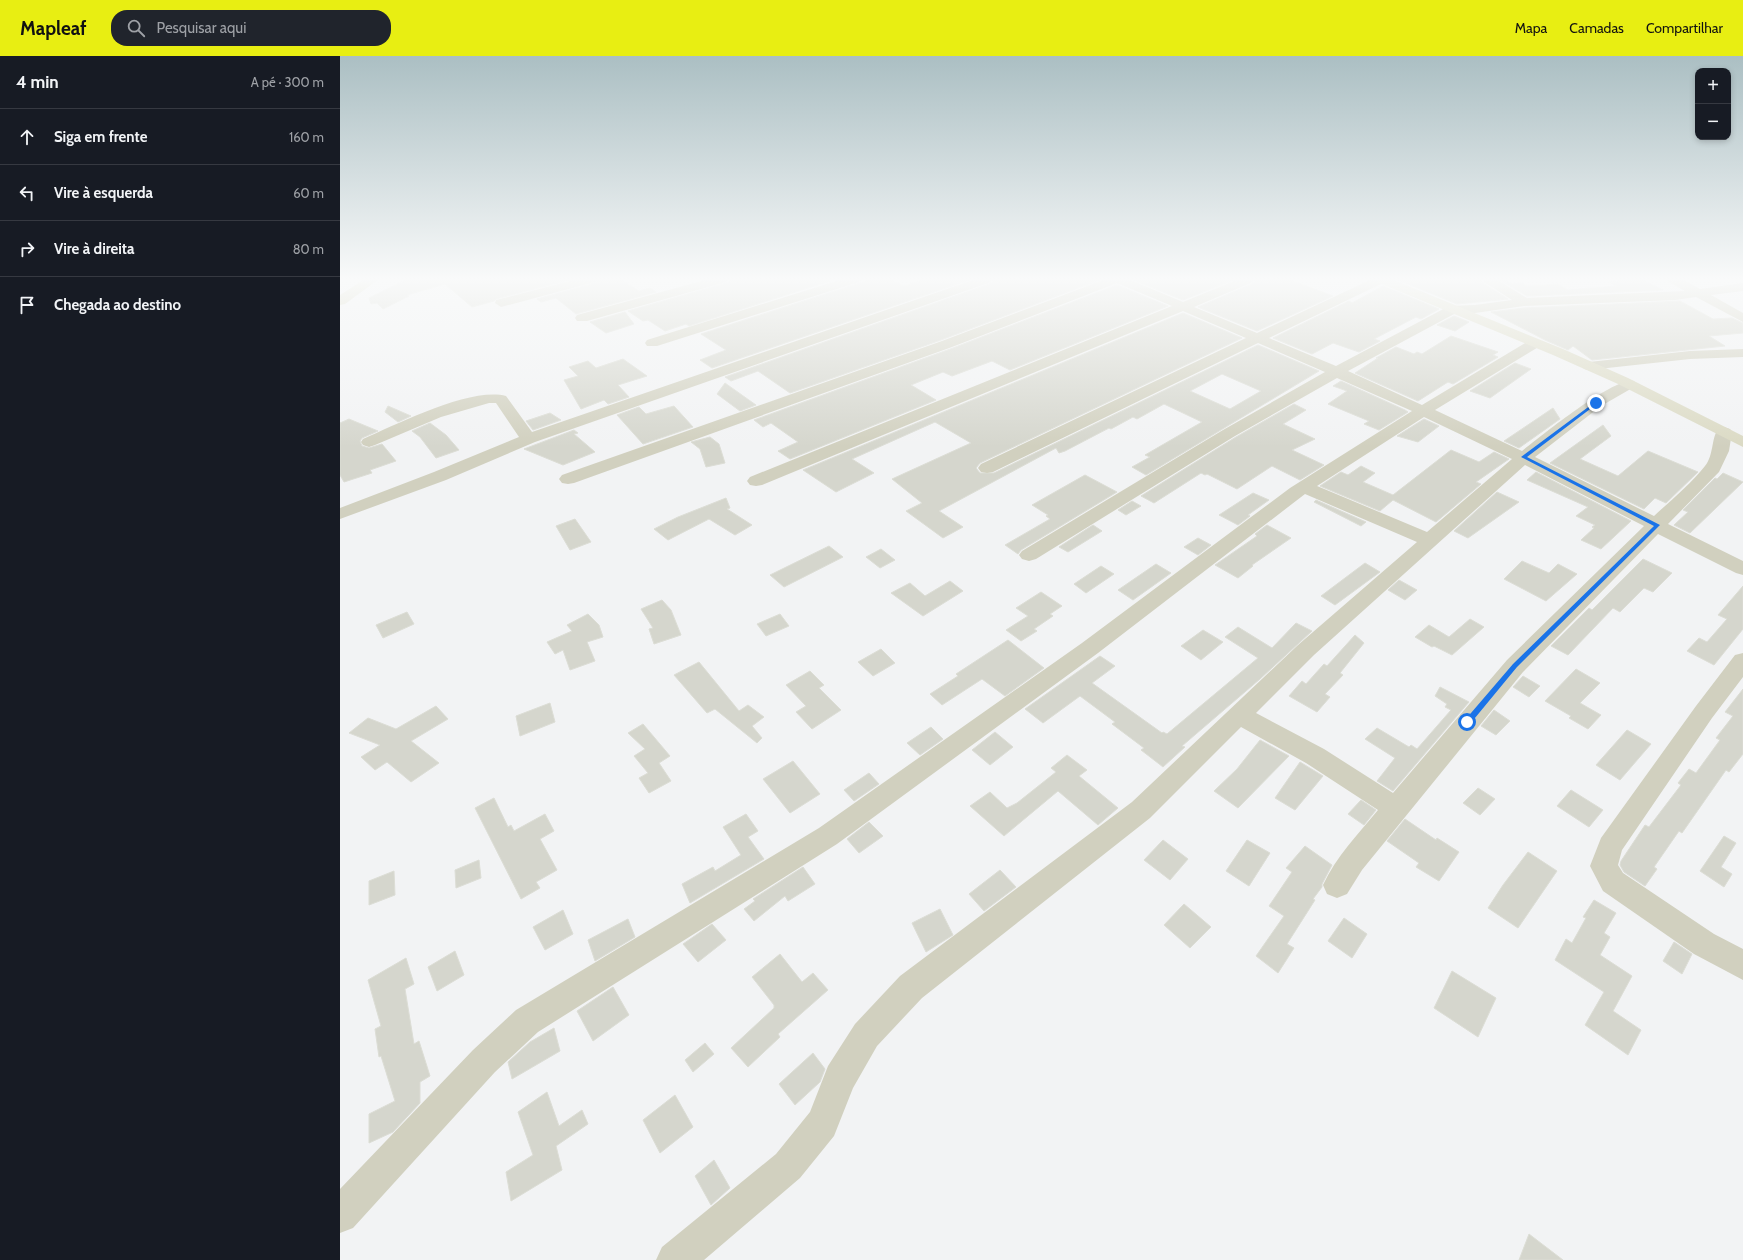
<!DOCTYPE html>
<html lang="pt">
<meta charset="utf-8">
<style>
:root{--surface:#171b24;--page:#20242c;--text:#f1f3f6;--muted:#9ea1a6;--line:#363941;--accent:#e8ee12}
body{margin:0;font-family:Cabin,sans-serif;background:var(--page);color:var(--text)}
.controls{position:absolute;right:12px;top:12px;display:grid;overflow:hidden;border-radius:8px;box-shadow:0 2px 6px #0003}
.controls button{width:36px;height:36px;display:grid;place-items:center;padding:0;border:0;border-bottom:1px solid var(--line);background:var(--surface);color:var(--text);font:20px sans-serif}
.stop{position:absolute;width:12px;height:12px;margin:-9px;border:3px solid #1a73e8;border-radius:50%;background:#fff}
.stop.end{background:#1a73e8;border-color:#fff;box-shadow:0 1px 4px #0008}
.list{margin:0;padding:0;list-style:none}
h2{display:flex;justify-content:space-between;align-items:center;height:52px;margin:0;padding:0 16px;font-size:17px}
h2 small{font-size:13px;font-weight:400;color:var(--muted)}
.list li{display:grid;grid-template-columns:26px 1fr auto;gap:12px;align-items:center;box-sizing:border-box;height:56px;padding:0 16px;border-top:1px solid var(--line)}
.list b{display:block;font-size:15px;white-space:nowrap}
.list em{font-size:13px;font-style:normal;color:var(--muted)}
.icon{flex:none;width:22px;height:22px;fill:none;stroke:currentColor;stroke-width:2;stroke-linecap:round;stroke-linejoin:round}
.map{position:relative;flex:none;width:1403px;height:1204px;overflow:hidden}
header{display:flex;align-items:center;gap:24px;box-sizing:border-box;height:56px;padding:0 20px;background:var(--accent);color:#111}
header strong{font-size:19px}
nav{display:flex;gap:22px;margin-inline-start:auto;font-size:14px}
.search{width:280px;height:36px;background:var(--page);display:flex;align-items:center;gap:10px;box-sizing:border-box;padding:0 14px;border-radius:16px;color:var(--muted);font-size:15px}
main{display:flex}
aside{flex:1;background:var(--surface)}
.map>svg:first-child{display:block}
.building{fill:#d5d6cd;stroke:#dcddd5;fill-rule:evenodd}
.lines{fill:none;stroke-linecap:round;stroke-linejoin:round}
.street{fill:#d1d0bf;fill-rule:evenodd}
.secondary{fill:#dbdac4;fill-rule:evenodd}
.primary{fill:#d1d0b1;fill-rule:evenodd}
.route{fill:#1a73e8}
</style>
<header>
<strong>Mapleaf</strong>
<div class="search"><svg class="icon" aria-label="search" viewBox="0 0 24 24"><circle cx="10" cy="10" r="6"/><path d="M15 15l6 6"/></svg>Pesquisar aqui</div>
<nav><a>Mapa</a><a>Camadas</a><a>Compartilhar</a></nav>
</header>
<main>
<aside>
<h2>4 min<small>A pé · 300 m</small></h2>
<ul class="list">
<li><svg class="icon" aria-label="ahead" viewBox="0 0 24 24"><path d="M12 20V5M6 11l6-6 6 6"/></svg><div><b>Siga em frente</b></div><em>160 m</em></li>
<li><svg class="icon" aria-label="left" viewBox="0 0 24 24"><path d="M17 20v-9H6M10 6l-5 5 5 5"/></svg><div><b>Vire à esquerda</b></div><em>60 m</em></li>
<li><svg class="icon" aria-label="right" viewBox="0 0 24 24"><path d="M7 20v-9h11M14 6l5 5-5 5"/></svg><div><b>Vire à direita</b></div><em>80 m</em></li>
<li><svg class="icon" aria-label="arrive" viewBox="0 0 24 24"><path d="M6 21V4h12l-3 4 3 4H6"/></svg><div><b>Chegada ao destino</b></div></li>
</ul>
</aside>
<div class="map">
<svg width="1403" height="1204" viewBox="0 0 1403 1204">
<rect width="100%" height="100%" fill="#f2f3f4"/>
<g class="building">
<polygon points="67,223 233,223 156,243 154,245 132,251 105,228 67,239 69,240 43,253 37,247 31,248 29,242"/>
<polygon points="258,223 280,223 299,235 310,232 316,236 236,258 216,242 201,246 197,243 255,227"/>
<polygon points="396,223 485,223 490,225 349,270 346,268 325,275 308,264 303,265 288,255 386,227"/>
<polygon points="532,223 548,223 564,230 586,223 632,223 372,312 360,304 386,294 361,278"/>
<polygon points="654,223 762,223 601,284 450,337 418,315 391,325 385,321 652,227"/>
<polygon points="791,223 896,223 843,244"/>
<polygon points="916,223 948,223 993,240 917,275 858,251 914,227"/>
<polygon points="1056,223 1141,223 1143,227 1168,243 1117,248"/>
<polygon points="1158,223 1164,223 1171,228 1183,227 1187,230 1218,228 1228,234 1276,230 1269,226 1301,223 1323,234 1187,240"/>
<polygon points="777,229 828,250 670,314 652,305 612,320 603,316 571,329 596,344 450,403 438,395 458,386 431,367 423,371 414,364 613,292"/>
<polygon points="1043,230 1099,253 1081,263 1076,261 1034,283 1040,285 1019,296 993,287 972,298 933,282 1009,245 1012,247"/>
<polygon points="1340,245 1373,263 1392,262 1403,267 1403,277 1369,280 1385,290 1252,304 1233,290 1228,294 1205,284 1151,256 1184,252"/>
<polygon points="285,256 294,268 266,277 250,266"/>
<path d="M 843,257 L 902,282 L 640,407 L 636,412 L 640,417 L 654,417 L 918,289 L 979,315 L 806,419 L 792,411 L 810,401 L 805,399 L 862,366 L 824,348 L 797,363 L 793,361 L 771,373 L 769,372 L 725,395 L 719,397 L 716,392 L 599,455 L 623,471 L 603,482 L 566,455 L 582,447 L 552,423 L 631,387 L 595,366 L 512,403 L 534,417 L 496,436 L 463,414 ZM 882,318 L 921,335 L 890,353 L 850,335 Z"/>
<polygon points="1114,260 1129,266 1115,275 1097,269"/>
<polygon points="1111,280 1158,296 1153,299 1158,301 1113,328 1108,326 1078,345 1015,317 1038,302 1036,302 1056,291 1074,298 1077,296 1082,298"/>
<polygon points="283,303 307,320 278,329 289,341 268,348 264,344 241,353 224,324 238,320 229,311 248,305 256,312"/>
<polygon points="1175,307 1191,313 1150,342 1130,335"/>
<polygon points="1001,325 1065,354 1068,356 1039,374 1024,368 1029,365 988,348 1007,335 993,330"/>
<polygon points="385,327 416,349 400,355 377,338"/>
<polygon points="954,348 966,354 943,368 975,383 952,394 984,409 960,424 932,410 897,433 867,418 865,419 861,417 814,447 801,440 896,381"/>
<polygon points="48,350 71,360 58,366 45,356"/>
<polygon points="334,350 353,371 303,388 277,359 299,351 306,358"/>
<polygon points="1213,352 1220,363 1179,392 1164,385"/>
<polygon points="210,357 221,364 193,374 186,365"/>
<polygon points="9,363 38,375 22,382 20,385 22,390 29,392 42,388 56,405 30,414 32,417 4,426 0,419 0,367"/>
<polygon points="1084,363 1099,370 1078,386 1057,380"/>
<polygon points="90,367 106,379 119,394 96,402 80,381 72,375"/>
<polygon points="1263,369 1271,380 1240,403 1278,420 1308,395 1358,416 1326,447 1315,442 1304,453 1210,407"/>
<polygon points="234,374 238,377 234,378 255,396 223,409 184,393"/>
<polygon points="370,381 379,388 385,407 366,411 360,393 351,386"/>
<polygon points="1111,394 1139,406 1154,396 1169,403 1136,426 1141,428 1096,466 1053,444 1040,455 980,430 1001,416 1008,419 1021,410 1035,417 1023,426 1053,439"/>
<polygon points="1196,416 1291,465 1261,493 1241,484 1254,472 1252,471 1255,469 1236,460 1248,451 1187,424"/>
<polygon points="1383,417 1403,426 1350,477 1334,469 1348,456 1343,454 1375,422 1377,423"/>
<polygon points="745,419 777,436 681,494 678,498 665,489 710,463 706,460 708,459 692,449"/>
<polygon points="1157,436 1179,446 1128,482 1114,475"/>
<polygon points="913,437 929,444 908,459 910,460 898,469 879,459"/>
<polygon points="386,442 390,452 387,453 412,469 395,479 369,463 328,484 314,473 338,461"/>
<polygon points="976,444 1026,466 1021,470 974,446"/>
<polygon points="792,445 801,450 786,459 778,454"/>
<polygon points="235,463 251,486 230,494 216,470"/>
<polygon points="753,469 762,475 728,496 719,491"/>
<polygon points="927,469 951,482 912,509 913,510 898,522 875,509 917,480 915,478"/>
<polygon points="858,482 871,489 858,499 844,491"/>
<polygon points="489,490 503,501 444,531 430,519"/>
<polygon points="541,493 555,504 540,512 526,501"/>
<polygon points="1303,503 1332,517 1313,536 1304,532 1280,556 1273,552 1228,599 1211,590 1249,552 1252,554"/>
<polygon points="1182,505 1209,517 1218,508 1237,518 1206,545 1164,523"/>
<polygon points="1025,507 1040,516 995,549 981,540"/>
<polygon points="816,508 831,517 793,544 778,534"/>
<polygon points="761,510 774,518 746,537 734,528"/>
<polygon points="1059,524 1077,534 1065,544 1048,534"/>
<polygon points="610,525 623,535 583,560 551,537 570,527 585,540"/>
<polygon points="1403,530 1403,573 1374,609 1347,595 1359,582 1367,586 1387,563 1378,559"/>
<polygon points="701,536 722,550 710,558 713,560 694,573 697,575 681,585 666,574 688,560 676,552"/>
<polygon points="322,544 331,554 341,579 314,588 309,573 313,572 301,553"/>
<polygon points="67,556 74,568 43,582 36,569"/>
<polygon points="248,558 259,569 263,581 247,586 255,605 230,614 223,594 215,598 207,586 232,575 227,569"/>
<polygon points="440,558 449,570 426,580 417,568"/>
<polygon points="1130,563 1144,571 1112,599 1094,590 1092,591 1075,581 1089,569 1109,581"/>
<polygon points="956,567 972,575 920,623 842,690 845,691 823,711 801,694 804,692 772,668 775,666 740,640 703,667 685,653 760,600 775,610 752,627 822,677 823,676 827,678 918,602 885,581 898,571 932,592"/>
<polygon points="863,574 883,586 861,604 841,590"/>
<polygon points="1015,579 1024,587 1000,617 1003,619 985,638 990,641 977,656 949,640 962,625 966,628 984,608 987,610"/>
<polygon points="668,584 704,612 665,640 642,623 602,649 590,638 618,620 616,618"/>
<polygon points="541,593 555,607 533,620 518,606"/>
<polygon points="359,606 399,655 408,649 424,661 412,670 422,682 417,687 375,653 367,657 334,619"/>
<polygon points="1236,613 1260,627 1240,647 1261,659 1248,673 1229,662 1231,660 1205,645"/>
<polygon points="470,615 484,629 479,632 501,654 472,673 456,656 466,650 446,629"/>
<polygon points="1183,620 1200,630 1189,641 1173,631"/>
<polygon points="1100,631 1129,646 1053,735 1037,725 1055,702 1025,683 1037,672 1069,691 1071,689 1077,693 1111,654 1105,651 1107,648 1095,640"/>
<polygon points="1403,633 1403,698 1389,716 1386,714 1342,777 1339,775 1314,811 1317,813 1305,830 1284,816 1280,809 1281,805 1305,769 1309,771 1341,729 1338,727 1349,713 1356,717 1380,684 1376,682 1393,660 1385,656"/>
<polygon points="210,647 215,666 180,680 176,660"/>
<polygon points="96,650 108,663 71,685 99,707 71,726 47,706 35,714 21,701 40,689 9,677 28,662 56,673"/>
<polygon points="1154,654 1170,665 1156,679 1141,670"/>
<polygon points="303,668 330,700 319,707 331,725 309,737 299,722 308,717 294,700 305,693 288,677"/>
<polygon points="591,671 603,683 580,699 567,687"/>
<polygon points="1287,674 1311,688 1280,724 1256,709"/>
<polygon points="655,676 673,691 650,709 632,694"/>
<polygon points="920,684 949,700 898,752 874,735 897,713"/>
<polygon points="727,699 747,714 739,720 778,752 758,769 718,735 664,780 630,750 650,736 667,752 677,747 716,716 711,712"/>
<polygon points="453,705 480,738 450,757 423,723"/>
<polygon points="960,706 983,720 955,754 935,742"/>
<polygon points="529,717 539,728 514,745 504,734"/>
<polygon points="1138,732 1155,743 1140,759 1123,747"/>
<polygon points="1231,734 1263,754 1249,771 1217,750"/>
<polygon points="154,742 168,771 171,769 174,775 205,758 214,775 200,783 217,814 196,826 200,832 181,843 135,752"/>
<polygon points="1021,744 1036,754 1024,769 1008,758"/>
<polygon points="406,758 418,775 408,781 424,803 350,847 342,828 373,811 375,815 401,799 383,771"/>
<polygon points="1065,763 1096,784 1097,782 1119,796 1099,825 1076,811 1079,807 1047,785"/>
<polygon points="529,766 543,780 519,797 507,783"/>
<polygon points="1384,780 1396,787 1381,811 1392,818 1384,831 1360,815"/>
<polygon points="823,784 848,803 830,824 804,804"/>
<polygon points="907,784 930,797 909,830 886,815"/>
<polygon points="965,790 992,809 982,828 982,831 973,843 975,844 947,888 954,892 938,917 916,900 944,860 929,850 952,816 946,812"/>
<polygon points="1188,796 1217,815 1178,872 1148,852 1163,829"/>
<polygon points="139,804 141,822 116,832 115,814"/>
<polygon points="463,811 475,828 448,845 445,840 414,865 404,853 415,845 413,843"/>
<polygon points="660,814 676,831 644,855 629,838"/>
<polygon points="54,815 55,839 29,849 29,825"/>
<polygon points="1254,844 1276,857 1264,877 1270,881 1260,899 1292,920 1273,955 1301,974 1288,999 1245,969 1264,936 1215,904 1226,883 1232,887 1246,862 1243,861"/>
<polygon points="844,848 871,871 850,892 824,869"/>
<polygon points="600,853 613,879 586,896 572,867"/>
<polygon points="223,854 233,878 205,894 193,871"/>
<polygon points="1004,862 1027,878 1012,902 988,885"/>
<polygon points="288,863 295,881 255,905 248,884"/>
<polygon points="372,868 386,884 358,906 343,888"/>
<polygon points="1334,886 1352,898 1342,918 1323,905"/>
<polygon points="115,895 124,919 97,935 88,911"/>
<polygon points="440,898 462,926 473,917 488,934 438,978 440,981 408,1011 391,992 434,952 434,949 412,921"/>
<polygon points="66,902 74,928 65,933 74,988 79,985 90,1020 80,1026 80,1047 53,1076 29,1087 29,1058 55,1045 41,1000 39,1001 35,973 41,970 28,924"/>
<polygon points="1112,915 1156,942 1138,981 1094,952"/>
<polygon points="273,931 289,959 253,985 237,955"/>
<polygon points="214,972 220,995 172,1023 168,1006 190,986"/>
<polygon points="365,987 374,998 353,1016 345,1004"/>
<polygon points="473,997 485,1013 480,1026 455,1049 439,1028"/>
<polygon points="207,1036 219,1070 242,1054 248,1068 216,1090 222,1114 171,1145 166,1116 193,1099 178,1056"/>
<polygon points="335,1039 353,1071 320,1097 303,1064"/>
<polygon points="374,1104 390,1132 371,1149 355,1120"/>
<polygon points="1189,1178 1223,1204 1179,1204"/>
</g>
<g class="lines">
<g class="street">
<polygon points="238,223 257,223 255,226 161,251 155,247 156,244"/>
<polygon points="369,223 388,223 386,226 247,265 237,265 235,262 237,259"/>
<polygon points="503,223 521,223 519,226 317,290 307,290 305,287 307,284"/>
<path d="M 636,223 L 653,223 L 651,226 L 195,386 L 106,424 L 0,463 L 0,452 L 94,416 L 179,381 L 156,347 L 149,347 L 101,361 L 35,389 L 29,391 L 23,389 L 21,386 L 23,383 C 58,368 130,331 166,340 L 192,376 Z"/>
<path d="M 766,223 L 788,223 L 843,246 L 899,223 L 915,223 L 913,226 L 854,251 L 917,277 L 1032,223 L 1047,223 L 1045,226 L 929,282 L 996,310 L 1109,250 L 1135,249 L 1172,244 L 1144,226 L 1142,223 L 1156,223 L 1187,242 L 1345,235 L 1329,226 L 1327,223 L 1342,223 L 1360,233 L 1403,227 L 1403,235 L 1371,239 L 1403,257 L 1403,266 L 1356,241 L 1335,244 L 1184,250 L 1135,257 L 1116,257 L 1008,315 L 1082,349 L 1190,284 L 1200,284 L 1202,287 L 1200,290 L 1095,354 L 1182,395 C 1201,380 1275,320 1294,325 L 1296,328 L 1294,331 L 1261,350 L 1195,401 L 1314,460 C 1330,445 1351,428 1365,410 C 1374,399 1371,383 1378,373 L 1384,371 L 1390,373 L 1392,376 L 1389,395 L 1379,416 L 1328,468 L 1403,505 L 1403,519 L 1396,517 L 1318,478 L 1183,616 L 1022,814 L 1007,838 L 997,842 L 987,838 L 983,829 C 996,801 1018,778 1038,754 L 966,707 L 901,671 L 810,762 L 582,942 L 537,990 L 513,1032 L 494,1080 L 460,1122 L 364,1204 L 316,1204 L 322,1191 L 436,1098 L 470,1056 L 488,1010 L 515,968 L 560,920 L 792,746 L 958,589 L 1077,486 L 965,438 L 758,597 L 497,788 L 198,976 L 155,1016 L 13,1172 L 0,1177 L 0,1133 L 133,994 L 176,954 L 479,772 L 742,587 L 950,432 L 1072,355 L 997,322 L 895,380 L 696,503 L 689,505 L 682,503 L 679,499 L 682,495 L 883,374 L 985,316 L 918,287 L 653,416 L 647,417 L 641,416 L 638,412 L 641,408 L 906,282 L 843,255 L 422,429 L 416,430 L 410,429 L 407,425 L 410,421 L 832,250 L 777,227 L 612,291 L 234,427 L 228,428 L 222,427 L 219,423 L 222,419 L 602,285 ZM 1084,361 L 1172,403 L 1087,476 L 977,430 ZM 1185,409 L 1304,470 L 1167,604 L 1053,737 L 984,693 L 916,657 L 974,599 Z"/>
<polygon points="1403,293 1403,301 1350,303 1249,314 1244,313 1242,310 1244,307 1249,306 1350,295"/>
<polygon points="1403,597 1403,621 1372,662 1282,794 1278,809 1283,817 1374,878 1403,893 1403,924 1354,898 1263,835 1250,810 1261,782 1356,650 1395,599"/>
</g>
<polygon class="secondary" points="1035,223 1051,223 1223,293 1288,322 1403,380 1403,391 1278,328 1213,299 1037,226"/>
<polygon class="primary" points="25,223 39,223 5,248 0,249 0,239"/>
</g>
<linearGradient id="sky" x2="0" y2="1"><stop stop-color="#abbfc3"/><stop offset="0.57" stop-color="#f9fafa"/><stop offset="1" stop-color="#f9fafa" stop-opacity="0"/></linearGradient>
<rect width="1403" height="391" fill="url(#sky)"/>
<polygon class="route" points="1255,346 1258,347 1187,401 1320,469 1177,611 1130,668 1125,668 1125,664 1173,608 1314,470 1181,401"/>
</svg>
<div class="controls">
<button>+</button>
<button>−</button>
</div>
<div class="stop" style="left:1127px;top:666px"></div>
<div class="stop end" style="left:1256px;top:347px"></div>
</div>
</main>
